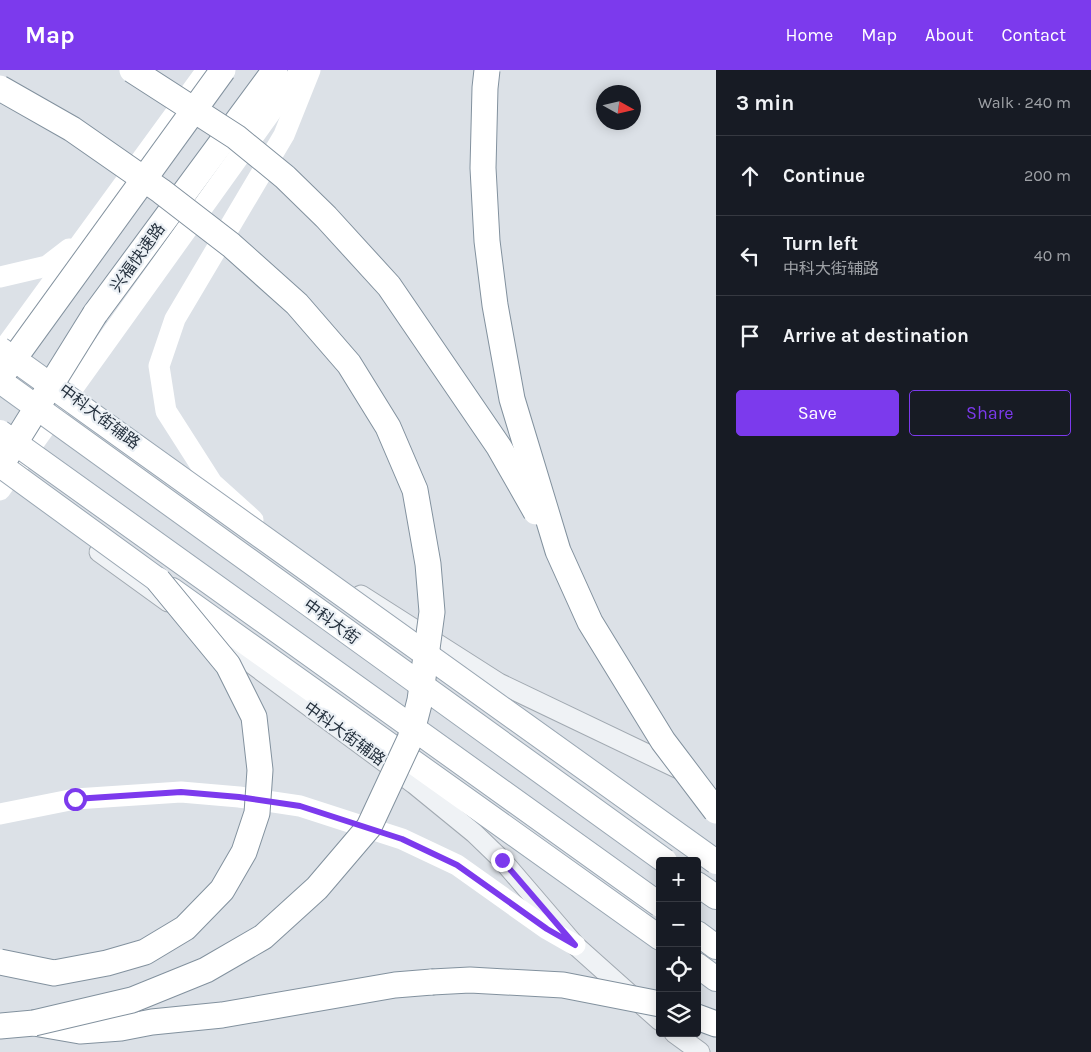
<!DOCTYPE html>
<meta charset="utf-8">
<style>
:root{--surface:#171b24;--page:#20242c;--text:#f1f3f6;--muted:#9ea1a6;--line:#363941;--accent:#7c3aed}
body{margin:0;font-family:Karla,"Noto Sans SC",sans-serif;background:var(--page);color:var(--text)}
.controls{position:absolute;right:15px;bottom:15px;display:grid;overflow:hidden;border-radius:5px;box-shadow:0 2px 12px #0003}
.controls button{width:45px;height:45px;display:grid;place-items:center;padding:0;border:0;border-bottom:1px solid var(--line);background:var(--surface);color:var(--text);font:25px sans-serif}
.compass{position:absolute;left:596px;top:15px;width:45px;height:45px;border-radius:50%;background:var(--surface);box-shadow:0 2px 12px #0003;rotate:98deg}
.stop{position:absolute;width:15px;height:15px;margin:-11px;border:4px solid #7c3aed;border-radius:50%;background:#fff}
.stop.end{background:#7c3aed;border-color:#fff;box-shadow:0 1px 5px #0008}
.list{margin:0;padding:0;list-style:none}
h2{display:flex;justify-content:space-between;align-items:center;height:65px;margin:0;padding:0 20px;font-size:21px}
h2 small{font-size:16px;font-weight:400;color:var(--muted)}
.list li{display:grid;grid-template-columns:32px 1fr auto;gap:15px;align-items:center;box-sizing:border-box;height:80px;padding:0 20px;border-top:1px solid var(--line)}
.list b{display:block;font-size:19px;white-space:nowrap}
.list p{margin:0;font-size:16px;white-space:nowrap;color:var(--muted)}
.list em{font-size:16px;font-style:normal;color:var(--muted)}
.actions{display:flex;gap:10px;padding:15px 20px}
.actions a{flex:1;padding:11px 0;border:1px solid var(--accent);border-radius:5px;text-align:center;font-size:18px;color:var(--accent)}
.actions .main{background:var(--accent);color:#fff}
.icon{flex:none;width:28px;height:28px;fill:none;stroke:currentColor;stroke-width:2;stroke-linecap:round;stroke-linejoin:round}
.map{position:relative;flex:none;width:716px;height:982px;overflow:hidden}
header{display:flex;align-items:center;gap:30px;box-sizing:border-box;height:70px;padding:0 25px;background:var(--accent);color:#fff}
header strong{font-size:24px}
nav{display:flex;gap:28px;margin-inline-start:auto;font-size:18px}
main{display:flex}
aside{flex:1;background:var(--surface)}
.map>svg:first-child{display:block}
.lines{fill:none;stroke-linecap:round;stroke-linejoin:round}
.tertiary-casing{stroke:#a1a9b1;stroke-width:21}
.primary-casing{stroke:#9aa7b3;stroke-width:26}
.trunk-casing{stroke:#82919e;stroke-width:27}
.tertiary{stroke:#eff2f5;stroke-width:19}
.secondary{stroke:#fff;stroke-width:21}
.primary{stroke:#fff;stroke-width:24}
.trunk{stroke:#fff;stroke-width:25}
.primary-bridge-casing{stroke:#9aa7b3;stroke-width:26;stroke-linecap:butt}
.trunk-bridge-casing{stroke:#82919e;stroke-width:27;stroke-linecap:butt}
.primary-bridge{stroke:#fff;stroke-width:24}
.trunk-bridge{stroke:#fff;stroke-width:25}
.route{stroke:#7c3aed;stroke-width:6}
.labels{text-anchor:middle;stroke-width:4.5;stroke-linejoin:round;paint-order:stroke}
.street-label{font-size:16px;fill:#25313e;stroke:#ebf0f5}
</style>
<header>
<strong>Map</strong>
<nav><a>Home</a><a>Map</a><a>About</a><a>Contact</a></nav>
</header>
<main>
<div class="map">
<svg width="716" height="982" viewBox="0 0 716 982">
<rect width="100%" height="100%" fill="#dce1e7"/>
<g class="lines">
<g class="tertiary-casing">
<g id="tertiary">
<polyline points="99,482 168,532"/>
<polyline points="361,525 499,613 685,702"/>
<polyline points="210,563 414,714 474,763 502,790 575,875 660,951"/>
<polyline points="674,963 700,982"/>
</g>
</g>
<g class="primary-casing">
<g id="primary">
<polyline points="172,520 660,868"/>
<polyline points="697,814 716,827"/>
<polyline points="697,863 716,877"/>
<polyline points="697,895 716,909"/>
</g>
</g>
<g class="trunk-casing">
<g id="trunk">
<polyline points="95,244 275,0"/>
<polyline points="697,947 716,954"/>
<polyline points="0,956 34,953 80,961 121,958 152,952 222,945 395,915 432,912"/>
</g>
</g>
<use href="#tertiary" class="tertiary"/>
<g class="secondary">
<polyline points="0,207 47,196 69,179"/>
<polyline points="0,284 207,0"/>
<polyline points="0,420 301,0"/>
<polyline points="253,450 212,413 166,341 159,296 175,249 284,65 310,0"/>
<polyline points="0,744 75,729 181,722 239,727 300,736 402,769 457,795 547,859 575,875"/>
</g>
<use href="#primary" class="primary"/>
<use href="#trunk" class="trunk"/>
<g class="primary-bridge-casing">
<g id="primary-bridge">
<polyline points="0,279 716,792"/>
<polyline points="0,311 665,791"/>
<polyline points="0,362 660,835"/>
<polyline points="0,395 158,510"/>
</g>
</g>
<g class="trunk-bridge-casing">
<g id="trunk-bridge">
<polyline points="132,0 236,67 285,107 326,147 389,216 499,377 536,442"/>
<polyline points="487,0 485,18 483,98 487,171 495,235 512,329 558,481 590,552 663,671 716,741"/>
<polyline points="0,18 72,59 161,121 231,175 297,234 349,294 388,357 415,420 428,494 432,542 420,630 410,669 369,757 317,818 263,867 206,900 132,930 34,953"/>
<polyline points="0,308 223,0"/>
<polyline points="0,397 95,244"/>
<polyline points="0,892 54,903 107,893 145,882 185,858 222,820 244,782 257,743 260,700 254,647 228,595 158,510"/>
<polyline points="432,912 470,910 563,915 660,934"/>
</g>
</g>
<use href="#primary-bridge" class="primary-bridge"/>
<use href="#trunk-bridge" class="trunk-bridge"/>
</g>
<g class="lines">
<polyline class="route" points="75,729 181,722 239,727 300,736 402,769 457,795 547,859 575,875 502,790"/>
</g>
<g class="labels">
<g class="street-label">
<text transform="translate(137 187) rotate(-54)" y="6">兴福快速路</text>
<text transform="translate(100 346) rotate(37)" y="6">中科大街辅路</text>
<text transform="translate(332 551) rotate(36)" y="6">中科大街</text>
<text transform="translate(345 663) rotate(36)" y="6">中科大街辅路</text>
</g>
</g>
</svg>
<div class="controls">
<button>+</button>
<button>−</button>
<button><svg class="icon" aria-label="locate" viewBox="0 0 24 24"><circle cx="12" cy="12" r="6"/><path d="M12 2v4M12 18v4M2 12h4M18 12h4"/></svg></button>
<button><svg class="icon" aria-label="layers" viewBox="0 0 24 24"><path d="M12 4l9 5-9 5-9-5zM3 14l9 5 9-5"/></svg></button>
</div>
<svg class="compass" viewBox="-18 -18 36 36"><path d="M0-13l5 13h-10z" fill="#e53935"/><path d="M0 13l5-13h-10z" fill="#9ea1a6"/></svg>
<div class="stop" style="left:75px;top:729px"></div>
<div class="stop end" style="left:502px;top:790px"></div>
</div>
<aside>
<h2>3 min<small>Walk · 240 m</small></h2>
<ul class="list">
<li><svg class="icon" aria-label="ahead" viewBox="0 0 24 24"><path d="M12 20V5M6 11l6-6 6 6"/></svg><div><b>Continue</b></div><em>200 m</em></li>
<li><svg class="icon" aria-label="left" viewBox="0 0 24 24"><path d="M17 20v-9H6M10 6l-5 5 5 5"/></svg><div><b>Turn left</b><p>中科大街辅路</p></div><em>40 m</em></li>
<li><svg class="icon" aria-label="arrive" viewBox="0 0 24 24"><path d="M6 21V4h12l-3 4 3 4H6"/></svg><div><b>Arrive at destination</b></div></li>
</ul>
<div class="actions"><a class="main">Save</a><a>Share</a></div>
</aside>
</main>
